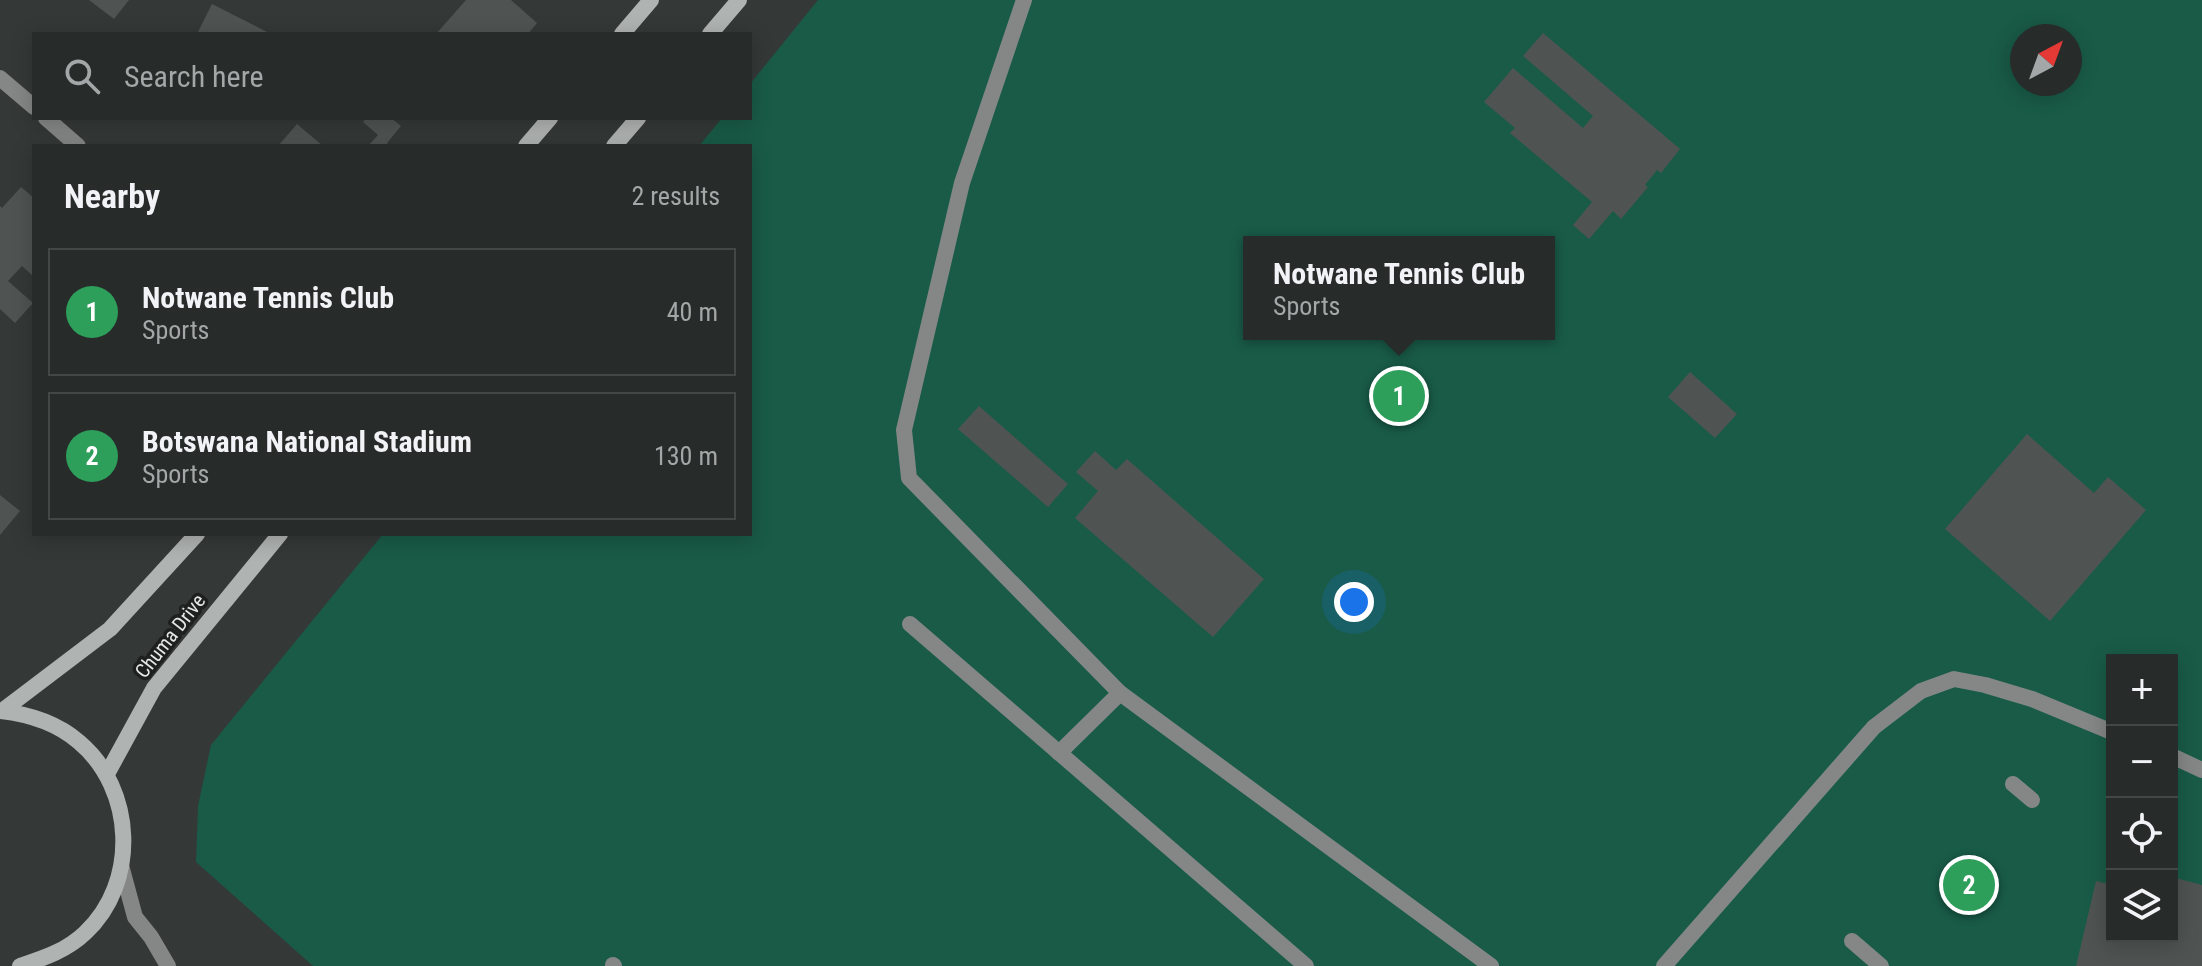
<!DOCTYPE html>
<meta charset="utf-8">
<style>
:root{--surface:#272b29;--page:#333735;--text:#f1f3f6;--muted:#a4a7a8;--line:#434746;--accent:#8abfa5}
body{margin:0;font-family:"Roboto Condensed",sans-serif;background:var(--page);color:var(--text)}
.controls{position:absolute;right:24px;bottom:24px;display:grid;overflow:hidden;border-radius:0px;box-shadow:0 4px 20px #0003}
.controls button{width:72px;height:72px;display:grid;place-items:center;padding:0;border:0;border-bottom:2px solid var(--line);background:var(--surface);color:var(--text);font:40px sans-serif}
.compass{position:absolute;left:2010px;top:24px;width:72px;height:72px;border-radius:50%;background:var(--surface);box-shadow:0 4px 20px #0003;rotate:41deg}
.you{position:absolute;left:1354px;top:602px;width:28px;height:28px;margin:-20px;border:6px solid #fff;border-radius:50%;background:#1a73e8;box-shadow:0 0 0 12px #1a73e833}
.badge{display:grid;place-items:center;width:52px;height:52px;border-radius:50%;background:var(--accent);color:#fff;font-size:26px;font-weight:700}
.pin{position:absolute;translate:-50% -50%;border:4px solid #fff;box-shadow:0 2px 8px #0006}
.popup{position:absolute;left:1243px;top:236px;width:312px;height:104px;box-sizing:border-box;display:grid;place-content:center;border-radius:0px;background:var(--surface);filter:drop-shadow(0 2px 6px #0005);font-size:26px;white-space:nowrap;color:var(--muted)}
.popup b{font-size:30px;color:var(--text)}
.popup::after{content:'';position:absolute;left:50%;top:100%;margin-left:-16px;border:16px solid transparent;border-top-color:var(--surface)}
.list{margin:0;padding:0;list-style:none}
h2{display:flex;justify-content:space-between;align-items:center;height:104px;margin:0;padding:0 32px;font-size:34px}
h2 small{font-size:26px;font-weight:400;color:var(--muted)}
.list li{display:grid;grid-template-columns:52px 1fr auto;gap:24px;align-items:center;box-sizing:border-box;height:128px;margin:0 16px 16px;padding:0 16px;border:2px solid var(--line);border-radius:0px}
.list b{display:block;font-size:30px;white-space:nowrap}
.list p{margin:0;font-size:26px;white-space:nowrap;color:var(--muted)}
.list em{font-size:26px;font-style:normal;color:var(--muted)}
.icon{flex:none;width:44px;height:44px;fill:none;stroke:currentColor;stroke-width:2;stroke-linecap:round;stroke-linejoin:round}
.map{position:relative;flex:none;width:2202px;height:966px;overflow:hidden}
.search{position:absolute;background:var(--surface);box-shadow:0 4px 20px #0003;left:32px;top:32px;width:720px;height:88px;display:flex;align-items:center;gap:20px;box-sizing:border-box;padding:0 28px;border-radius:0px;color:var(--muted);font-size:30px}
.panel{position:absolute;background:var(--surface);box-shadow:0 4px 20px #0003;left:32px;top:144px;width:720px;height:392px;border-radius:0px}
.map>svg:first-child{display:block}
.green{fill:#195b47;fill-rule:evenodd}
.building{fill:#4f5452}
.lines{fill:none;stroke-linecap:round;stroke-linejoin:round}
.lane{stroke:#848786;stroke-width:16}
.street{stroke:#848786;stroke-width:16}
.secondary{stroke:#afb3b1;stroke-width:16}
.labels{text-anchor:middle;stroke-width:7;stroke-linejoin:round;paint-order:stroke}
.street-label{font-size:20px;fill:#e5e8e7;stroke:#1d201f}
</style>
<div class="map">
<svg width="2202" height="966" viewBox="0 0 2202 966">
<rect width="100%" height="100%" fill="#343937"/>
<path class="green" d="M 818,0 L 2202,0 L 2202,966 L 313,966 L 196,862 L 198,806 L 211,745 L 383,534 L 750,534 L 750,146 L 699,146 L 722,118 L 750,118 L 750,84 ZM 2022,36 L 2070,36 L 2070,84 L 2022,84 ZM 1249,242 L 1549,242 L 1549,334 L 1249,334 ZM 2112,660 L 2172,660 L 2172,936 L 2112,936 Z"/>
<g class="building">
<polygon points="89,0 129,0 114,19"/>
<polygon points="466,0 511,0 537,23 528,34 436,34"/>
<polygon points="212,4 271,34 197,34"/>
<polygon points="1543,33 1680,149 1661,173 1657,170 1645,185 1648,187 1621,219 1613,211 1589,239 1573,225 1592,202 1510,133 1515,128 1484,102 1513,68 1583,128 1593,116 1523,56"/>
<polygon points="366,118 391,118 401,126 387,143 390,146 368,146 378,135 363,122"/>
<polygon points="297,124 323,146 278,146"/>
<polygon points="21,187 34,198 34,277 22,266 8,281 33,303 15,323 0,309 0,206 2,208"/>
<polygon points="1690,372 1737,414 1715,438 1668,397"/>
<polygon points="979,406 1068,484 1048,507 958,429"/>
<polygon points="2027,434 2094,493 2108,477 2146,510 2050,621 1945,529"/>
<polygon points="1095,451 1116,470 1127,459 1264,579 1213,637 1075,518 1098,491 1076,472"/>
<polygon points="0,495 20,511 0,535"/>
<polygon points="2172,877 2202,885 2202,966 2076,966 2096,881 2112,885 2112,936 2172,936"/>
</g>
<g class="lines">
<g class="lane">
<polyline points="1024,0 962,183 904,430 909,478 1120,693 1491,966"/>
<polyline points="910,624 1306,966"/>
<polyline points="1059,753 1120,693"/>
<polyline points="2172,756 2202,770"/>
<polyline points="2013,784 2032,800"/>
<polyline points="1852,941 1881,966"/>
<polyline points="613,965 614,966"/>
<polyline points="1664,966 1874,727 1921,691 1954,679 1985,685 2032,699 2112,732"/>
</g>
<g class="street">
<polyline points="0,78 34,107"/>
<polyline points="46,118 78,146"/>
<polyline points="122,869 135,917 151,937 168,966"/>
</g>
<g class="secondary">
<polyline points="622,34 651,0"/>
<polyline points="710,34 739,0"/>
<polyline points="526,146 550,118"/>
<polyline points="614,146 638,118"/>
<path d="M 0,711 C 28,714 57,723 79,742 C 135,789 139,883 85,933 C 66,951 44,958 20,966"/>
<polyline points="2,711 110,629 197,534"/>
<polyline points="107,774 154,688 280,534"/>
</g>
</g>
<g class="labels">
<g class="street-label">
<text transform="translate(170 636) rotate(-52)" y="7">Chuma Drive</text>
</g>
</g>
</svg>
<div class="controls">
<button>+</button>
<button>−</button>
<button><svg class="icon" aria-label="locate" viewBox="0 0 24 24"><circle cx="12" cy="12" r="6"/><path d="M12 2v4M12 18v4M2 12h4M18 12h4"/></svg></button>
<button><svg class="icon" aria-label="layers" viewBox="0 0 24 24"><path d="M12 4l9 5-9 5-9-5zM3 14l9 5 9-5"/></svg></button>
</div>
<svg class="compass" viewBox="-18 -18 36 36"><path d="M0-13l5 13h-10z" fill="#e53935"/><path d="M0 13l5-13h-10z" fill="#a4a7a8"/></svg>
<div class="you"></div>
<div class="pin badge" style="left:1399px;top:396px;background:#2e9e5b">1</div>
<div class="popup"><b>Notwane Tennis Club</b>Sports</div>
<div class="pin badge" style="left:1969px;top:885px;background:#2e9e5b">2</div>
<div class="search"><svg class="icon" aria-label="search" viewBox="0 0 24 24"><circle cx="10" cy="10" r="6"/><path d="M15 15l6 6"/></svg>Search here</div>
<section class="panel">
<h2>Nearby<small>2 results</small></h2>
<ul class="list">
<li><span class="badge" style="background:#2e9e5b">1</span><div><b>Notwane Tennis Club</b><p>Sports</p></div><em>40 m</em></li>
<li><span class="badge" style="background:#2e9e5b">2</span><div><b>Botswana National Stadium</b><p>Sports</p></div><em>130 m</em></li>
</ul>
</section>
</div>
